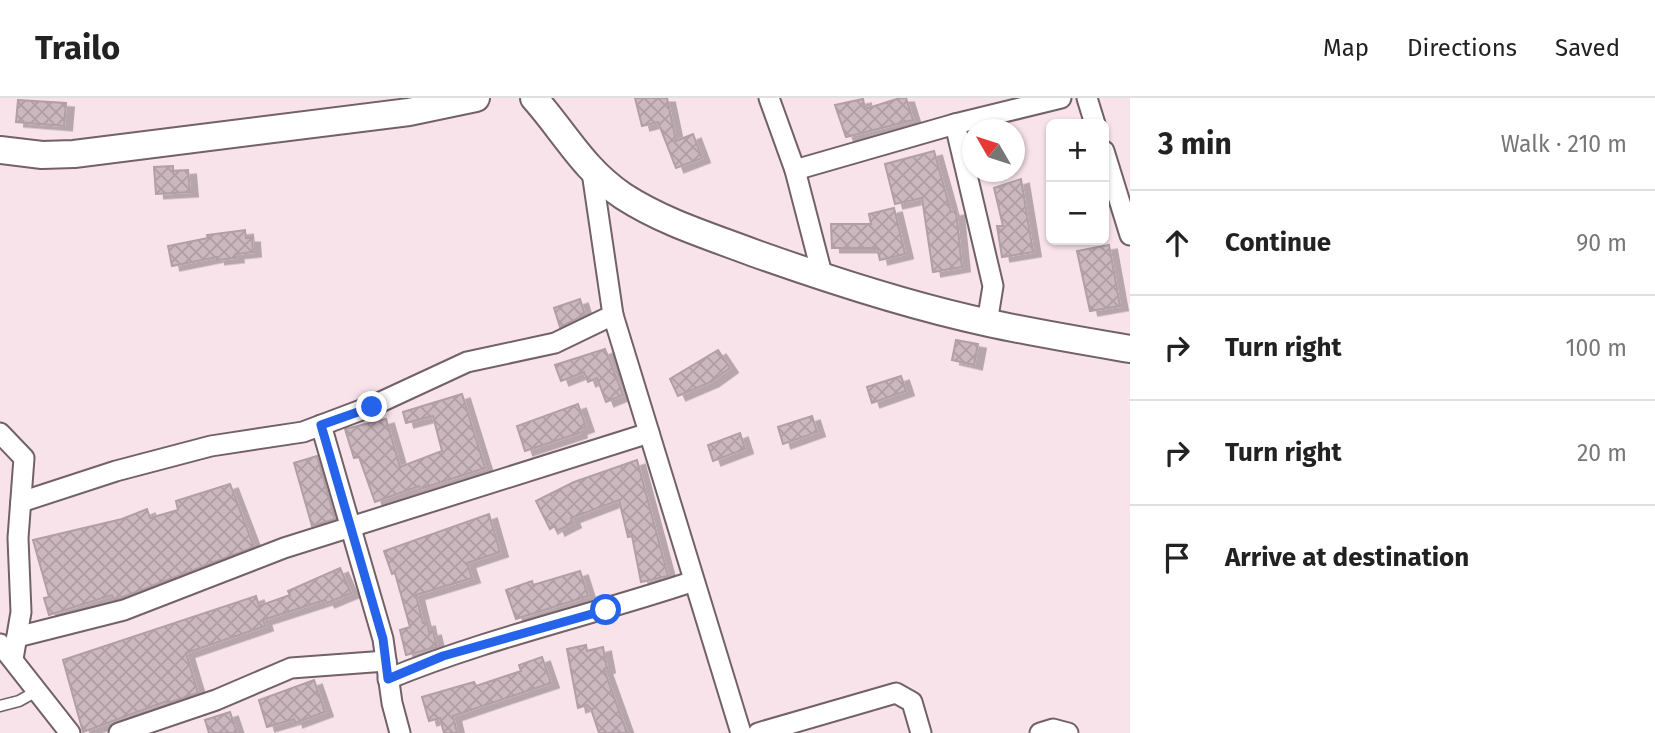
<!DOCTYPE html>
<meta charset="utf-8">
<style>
:root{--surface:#fff;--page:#f2f2f2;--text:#222;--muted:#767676;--line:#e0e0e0}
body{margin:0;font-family:"Fira Sans",sans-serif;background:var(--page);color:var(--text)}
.controls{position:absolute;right:21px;top:21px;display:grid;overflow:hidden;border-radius:10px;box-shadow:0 2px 5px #0004}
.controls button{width:63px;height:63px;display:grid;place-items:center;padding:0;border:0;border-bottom:2px solid var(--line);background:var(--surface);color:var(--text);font:35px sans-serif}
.compass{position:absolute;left:962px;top:21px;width:63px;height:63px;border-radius:50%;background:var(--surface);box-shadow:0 2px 5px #0004;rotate:309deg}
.stop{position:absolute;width:21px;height:21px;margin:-16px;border:5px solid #2563eb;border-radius:50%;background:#fff}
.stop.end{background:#2563eb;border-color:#fff;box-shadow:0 2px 7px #0008}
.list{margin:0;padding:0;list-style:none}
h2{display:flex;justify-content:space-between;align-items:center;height:91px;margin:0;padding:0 28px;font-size:30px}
h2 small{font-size:23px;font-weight:400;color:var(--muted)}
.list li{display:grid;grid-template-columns:46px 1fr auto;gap:21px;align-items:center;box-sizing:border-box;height:105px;padding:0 28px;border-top:2px solid var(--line)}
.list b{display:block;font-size:26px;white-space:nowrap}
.list em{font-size:23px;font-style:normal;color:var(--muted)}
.icon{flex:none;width:38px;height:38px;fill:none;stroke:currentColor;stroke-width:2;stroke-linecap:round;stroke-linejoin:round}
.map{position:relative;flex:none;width:1130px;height:635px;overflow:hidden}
header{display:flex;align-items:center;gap:42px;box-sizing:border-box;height:98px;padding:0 35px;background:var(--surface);border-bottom:2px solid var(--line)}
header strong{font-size:33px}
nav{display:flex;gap:38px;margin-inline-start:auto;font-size:24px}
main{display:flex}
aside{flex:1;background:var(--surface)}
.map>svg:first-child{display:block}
.building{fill:url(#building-cross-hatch);stroke:#b19ea6;stroke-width:2;filter:url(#shadow)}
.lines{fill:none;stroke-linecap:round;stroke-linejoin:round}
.lane-casing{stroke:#726167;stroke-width:13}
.street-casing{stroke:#726167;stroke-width:23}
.secondary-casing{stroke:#726167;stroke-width:30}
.lane{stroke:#fff;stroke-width:10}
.street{stroke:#fff;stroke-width:19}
.secondary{stroke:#fff;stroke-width:26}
.route{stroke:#2563eb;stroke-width:9}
</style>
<header>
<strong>Trailo</strong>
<nav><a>Map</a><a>Directions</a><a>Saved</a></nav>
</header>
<main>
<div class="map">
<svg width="1130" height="635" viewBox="0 0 1130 635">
<defs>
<pattern id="building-cross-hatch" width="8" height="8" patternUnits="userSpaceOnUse" patternTransform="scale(1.75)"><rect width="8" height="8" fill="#cbb7be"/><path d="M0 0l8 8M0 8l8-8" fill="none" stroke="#af9da3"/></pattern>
<filter id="shadow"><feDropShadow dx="8" dy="4.5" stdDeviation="0" flood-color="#0004"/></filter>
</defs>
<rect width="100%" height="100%" fill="#f8e3eb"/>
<g class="building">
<polygon points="635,0 667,0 676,43 693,36 702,60 676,70 658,24 642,28"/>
<polygon points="900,0 906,0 913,22 846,39 835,7 863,1 865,11"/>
<polygon points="18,2 66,5 64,28 16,24"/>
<polygon points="934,53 951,114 956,113 962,169 933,174 922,100 895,106 885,66"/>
<polygon points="173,68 173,73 188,72 190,94 156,96 154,69"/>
<polygon points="1021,81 1033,154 1002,159 997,128 1003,128 994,90"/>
<polygon points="894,110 905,156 880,162 877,150 832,150 831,126 871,126 869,116"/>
<polygon points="245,132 246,140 252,140 253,154 235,156 236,160 217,162 217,159 172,168 168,148 208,140 207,137"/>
<polygon points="1109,147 1120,208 1090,213 1077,153"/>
<polygon points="580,201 585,217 560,229 554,210"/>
<polygon points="956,242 978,246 974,267 952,262"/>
<polygon points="605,251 623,297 606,304 597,280 588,284 584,274 561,283 555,267"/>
<polygon points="718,252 730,270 711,284 678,298 670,281"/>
<polygon points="901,278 906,293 872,305 867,289"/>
<polygon points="462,296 485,370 420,391 419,388 375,404 359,359 354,360 345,331 386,321 400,369 442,353 433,318 406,325 403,314"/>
<polygon points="578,306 586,329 578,332 579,335 525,353 517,328"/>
<polygon points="812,318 817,334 783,346 778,329"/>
<polygon points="740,335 745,351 713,363 708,347"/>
<polygon points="317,358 335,421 312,428 294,365"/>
<polygon points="637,362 668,478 641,484 632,438 628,439 619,402 571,420 573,425 557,433 555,428 550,431 536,403 574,384"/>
<polygon points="230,386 254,449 120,500 114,502 112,497 49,517 44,500 49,499 33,442 122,421 147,411 150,420 178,412 176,403"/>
<polygon points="489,416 500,454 467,465 472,480 416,497 423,525 427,524 429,534 433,533 437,549 406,557 400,532 410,529 395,475 392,476 384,453"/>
<polygon points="340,470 351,495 327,505 325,502 263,522 265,528 186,555 198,595 168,605 167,603 83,634 63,562 256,498 259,508 290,497 288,493"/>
<polygon points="580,473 588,498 516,521 506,492 532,483 533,487"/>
<polygon points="586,547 587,553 603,549 607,570 604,571 627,635 599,635 591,611 587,607 578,610 567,551"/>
<polygon points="542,559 551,585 453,618 457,635 444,635 440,620 429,623 422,599 474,584 476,588 521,573 519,567"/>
<polygon points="314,582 325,614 295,625 294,621 267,629 259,602"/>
<polygon points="230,614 237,635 209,635 205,622"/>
</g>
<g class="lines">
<g class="lane-casing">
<polyline id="lane" points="0,608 19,603 37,593"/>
</g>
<g class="street-casing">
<g id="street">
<polyline points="769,0 795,72 823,180"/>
<polyline points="1087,0 1095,26"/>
<polyline points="955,26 993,188 987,225"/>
<polyline points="1104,53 1130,137"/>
<polyline points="795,72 955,26 1061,0"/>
<polyline points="613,217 741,635"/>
<polyline points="321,327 383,541 392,605 400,635"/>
<polyline points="0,335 24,360 18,440 21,514 13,561"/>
<polyline points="21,404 116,373 211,348 303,334 372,308 467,264 555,245 613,217 592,74"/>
<polyline points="17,539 124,512 284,450 649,335"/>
<polyline points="0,546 70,635"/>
<path d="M 388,581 C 487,540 593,517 694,483"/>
<polyline points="119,635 216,602 291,570 386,563"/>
<polyline points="758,635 896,595 912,604 921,635"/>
<polyline points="1040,635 1053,631 1068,635"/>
</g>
</g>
<g class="secondary-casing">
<g id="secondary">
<path d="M 534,0 C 565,35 583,71 623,98 C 663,124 709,138 754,155 C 830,182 909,208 989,225 C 1035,235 1083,243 1130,251"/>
<polyline points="0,52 42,57 74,56 409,14 476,0"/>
</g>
</g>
<use href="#lane" class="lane"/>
<use href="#street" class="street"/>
<use href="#secondary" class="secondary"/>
</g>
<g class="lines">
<polyline class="route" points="372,309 321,327 383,541 388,581 443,558 606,512"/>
</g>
</svg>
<div class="controls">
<button>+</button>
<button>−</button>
</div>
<svg class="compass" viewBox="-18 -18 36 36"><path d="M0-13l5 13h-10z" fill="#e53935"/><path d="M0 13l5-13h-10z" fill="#767676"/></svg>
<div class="stop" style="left:606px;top:512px"></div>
<div class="stop end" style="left:372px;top:309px"></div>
</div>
<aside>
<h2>3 min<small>Walk · 210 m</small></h2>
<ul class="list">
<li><svg class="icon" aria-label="ahead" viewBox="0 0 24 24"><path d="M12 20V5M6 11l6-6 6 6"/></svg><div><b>Continue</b></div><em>90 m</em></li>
<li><svg class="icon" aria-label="right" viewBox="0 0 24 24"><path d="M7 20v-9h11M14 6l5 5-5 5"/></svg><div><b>Turn right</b></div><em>100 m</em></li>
<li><svg class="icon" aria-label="right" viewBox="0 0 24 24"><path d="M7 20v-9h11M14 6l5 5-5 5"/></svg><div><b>Turn right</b></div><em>20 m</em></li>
<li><svg class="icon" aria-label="arrive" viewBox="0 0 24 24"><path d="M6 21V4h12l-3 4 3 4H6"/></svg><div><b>Arrive at destination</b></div></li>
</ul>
</aside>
</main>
